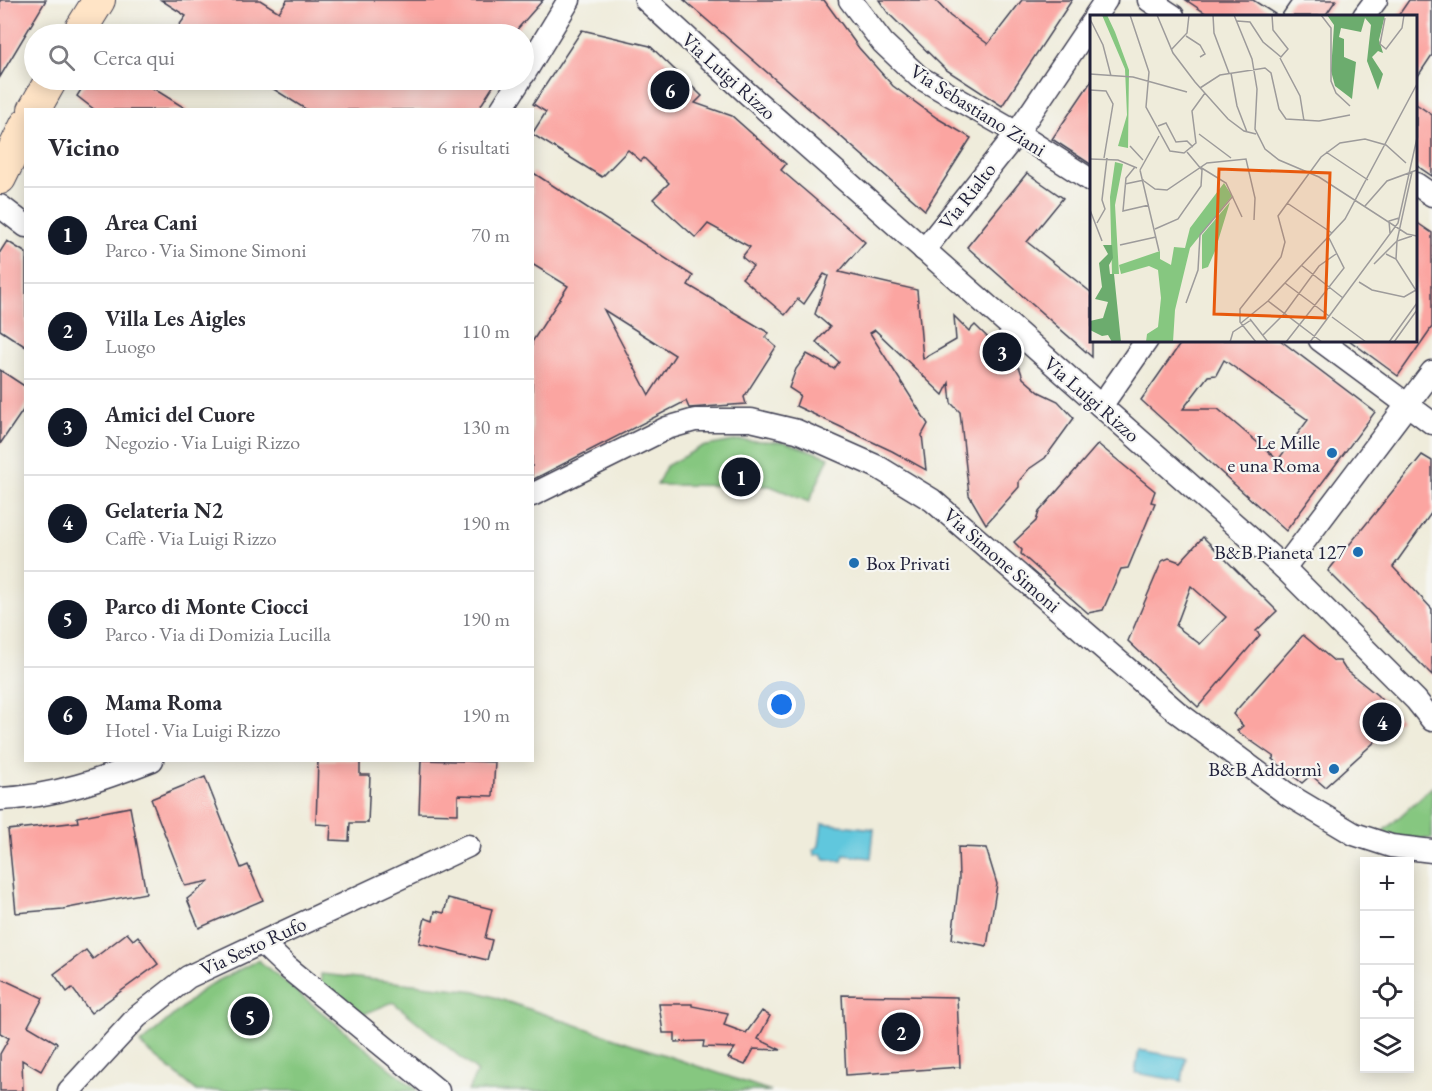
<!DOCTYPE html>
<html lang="it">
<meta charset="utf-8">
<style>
:root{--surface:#fff;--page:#f7f7f7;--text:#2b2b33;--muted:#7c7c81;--line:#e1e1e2;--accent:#111827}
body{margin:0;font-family:"EB Garamond",serif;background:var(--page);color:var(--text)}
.controls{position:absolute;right:18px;bottom:18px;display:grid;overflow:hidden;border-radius:0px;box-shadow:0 3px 15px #0003}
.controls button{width:54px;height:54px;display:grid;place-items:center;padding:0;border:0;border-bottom:2px solid var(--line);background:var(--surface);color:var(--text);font:30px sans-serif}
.you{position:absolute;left:782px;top:705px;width:21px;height:21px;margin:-15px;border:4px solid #fff;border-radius:50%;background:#1a73e8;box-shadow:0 0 0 9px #1a73e833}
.badge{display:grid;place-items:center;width:39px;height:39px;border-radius:50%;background:var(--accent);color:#fff;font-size:20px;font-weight:700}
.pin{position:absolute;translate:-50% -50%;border:3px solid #fff;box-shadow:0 2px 6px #0006}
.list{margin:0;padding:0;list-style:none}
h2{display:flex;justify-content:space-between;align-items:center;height:78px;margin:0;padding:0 24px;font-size:26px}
h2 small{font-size:20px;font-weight:400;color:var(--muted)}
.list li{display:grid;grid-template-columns:39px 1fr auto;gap:18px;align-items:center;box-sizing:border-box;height:96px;padding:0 24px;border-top:2px solid var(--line)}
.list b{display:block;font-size:22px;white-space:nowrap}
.list p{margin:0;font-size:20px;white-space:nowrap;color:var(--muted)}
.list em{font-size:20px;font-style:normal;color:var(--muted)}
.icon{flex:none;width:33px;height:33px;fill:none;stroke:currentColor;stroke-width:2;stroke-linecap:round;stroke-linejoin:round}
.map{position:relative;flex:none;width:1432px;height:1091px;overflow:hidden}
.search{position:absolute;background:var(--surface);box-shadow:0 3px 15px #0003;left:24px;top:24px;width:510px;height:66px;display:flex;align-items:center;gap:15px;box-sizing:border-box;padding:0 21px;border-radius:33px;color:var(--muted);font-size:22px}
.panel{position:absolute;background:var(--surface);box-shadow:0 3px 15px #0003;left:24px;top:108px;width:510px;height:654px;border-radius:0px}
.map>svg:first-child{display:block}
.green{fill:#86c780;stroke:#54745e;stroke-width:1.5}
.water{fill:#60c7dd;stroke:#41748c;stroke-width:1.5}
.building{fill:#fba5a1;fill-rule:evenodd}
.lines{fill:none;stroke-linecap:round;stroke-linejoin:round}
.minor-casing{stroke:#414053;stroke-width:25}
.secondary-casing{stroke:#414053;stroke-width:34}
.minor{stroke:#fff;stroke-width:22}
.secondary{stroke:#ffe4c6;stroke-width:32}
.poi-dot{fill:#1f6fb2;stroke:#f6f6f2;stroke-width:2}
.labels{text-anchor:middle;stroke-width:4.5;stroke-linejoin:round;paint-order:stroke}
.street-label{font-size:20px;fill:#22223b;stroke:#f6f6f2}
.poi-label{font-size:20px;fill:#22223b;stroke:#f6f6f2;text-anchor:end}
.inset-road{fill:none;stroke:#9d9b9b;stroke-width:1.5}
.view{fill:#e8590c;fill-opacity:0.15;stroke:#e8590c;stroke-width:3}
.inset-edge{fill:none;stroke:#22223b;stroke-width:3}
</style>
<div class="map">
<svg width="1432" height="1091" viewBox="0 0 1432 1091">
<rect width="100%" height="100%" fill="#f6f6f2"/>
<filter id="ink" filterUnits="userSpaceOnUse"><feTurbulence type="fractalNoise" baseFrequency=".0167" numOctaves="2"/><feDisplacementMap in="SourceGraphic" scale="12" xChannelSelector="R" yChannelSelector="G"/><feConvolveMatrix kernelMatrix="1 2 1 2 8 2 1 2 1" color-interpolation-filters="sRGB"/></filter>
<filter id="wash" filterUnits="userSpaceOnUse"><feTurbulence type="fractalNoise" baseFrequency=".008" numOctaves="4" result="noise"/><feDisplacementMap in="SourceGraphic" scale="24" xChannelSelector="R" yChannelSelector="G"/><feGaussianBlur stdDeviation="1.35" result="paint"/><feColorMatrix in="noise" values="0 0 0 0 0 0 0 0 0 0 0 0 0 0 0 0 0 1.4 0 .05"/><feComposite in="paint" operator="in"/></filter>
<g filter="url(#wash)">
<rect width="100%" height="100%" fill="#efecdb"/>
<g class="green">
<polygon points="739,440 785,442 829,457 809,502 770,486 657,485 666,466 701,447"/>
<polygon points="1432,787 1432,839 1401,838 1383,832"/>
<polygon points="258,960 418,1091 197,1091 140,1044 206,987"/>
<polygon points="321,974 476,991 771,1091 468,1091 477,1071 393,1002 364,1014 321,984"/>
</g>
<g class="water">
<polygon points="822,823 874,829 871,858 844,855 842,861 825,859 822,854 815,855 813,850 819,846"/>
<polygon points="1139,1050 1186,1058 1182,1081 1135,1073"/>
</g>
<g id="blocks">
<g class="building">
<polygon points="0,0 46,0 0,77"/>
<polygon points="161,0 260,0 279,12 287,0 543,0 513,34 173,34 186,16"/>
<polygon points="684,0 824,0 859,48 893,86 937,118 971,138 925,210"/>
<polygon points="879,0 935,0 950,16 988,44 1022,0 1072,0 1002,106 945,69 888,13"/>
<polygon points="1186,0 1253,0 1278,16 1210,16"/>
<polygon points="1292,0 1336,0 1325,16 1281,16"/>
<polygon points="1409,0 1432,0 1432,55 1416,79 1416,16 1398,16"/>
<polygon points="582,30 650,46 702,96 695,103 732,116 786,164 781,170 865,242 839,272 917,290 923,359 956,340 954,316 969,331 975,325 1020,369 1023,378 1039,392 1058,401 1074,418 1045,458 1029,469 1019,481 1019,487 986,524 969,495 960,412 951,403 949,383 943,395 875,330 870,333 928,424 922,435 926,470 892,451 796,406 800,395 789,388 796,369 807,354 834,369 839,362 816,342 830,327 815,314 828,276 824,274 804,304 798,299 785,315 742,278 753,266 742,257 750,247 708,224 696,238 653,199 669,183 644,158 641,161 628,150 602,177 532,134 546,112 533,104"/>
<polygon points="87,80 140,80 188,110 95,110 77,96"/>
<polygon points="259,80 497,80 478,110 307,110"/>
<polygon points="1092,80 1092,165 1052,139"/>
<polygon points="1416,104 1432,115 1432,176 1416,165"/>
<path d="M 532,172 L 693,276 L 688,285 L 769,333 L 765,337 L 776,347 L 744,397 L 746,404 L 689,408 L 686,401 L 532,480 L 532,342 L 568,286 L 532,264 ZM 604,310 L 675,355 L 649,395 Z"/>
<polygon points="1027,173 1063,198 1027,242 1092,293 1092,357 967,247"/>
<polygon points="1416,222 1432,233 1432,327 1398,376 1349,340 1416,340"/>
<polygon points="7,241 26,253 26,347 0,330 0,252"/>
<path d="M 1183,340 L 1280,340 L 1375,412 L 1286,531 L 1141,400 ZM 1224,360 L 1308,420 L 1278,460 L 1218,409 L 1183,409 L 1208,376 L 1216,375 Z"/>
<polygon points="0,370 26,387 26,406 0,444"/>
<polygon points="1098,444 1155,491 1151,502 1155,503 1128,568 1121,569 1103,610 1088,613 1021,554 1022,550 1014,542 1036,521 1039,512"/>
<polygon points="1422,455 1432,461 1432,512 1393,567 1432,609 1432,675 1328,571"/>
<path d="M 1203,537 L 1277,611 L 1256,631 L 1260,635 L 1198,707 L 1128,641 L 1162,561 L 1169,558 L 1180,562 ZM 1191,586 L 1226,617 L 1200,644 L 1176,626 Z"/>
<polygon points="1303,635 1334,661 1340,661 1345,669 1377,695 1400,719 1325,787 1311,775 1302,783 1272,759 1274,757 1237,731 1243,726 1233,714"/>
<polygon points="318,760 360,760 360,775 370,775 368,823 350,823 349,841 330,840 331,825 316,824"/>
<polygon points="421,760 495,762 493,796 458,795 458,814 419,813"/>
<polygon points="205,777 241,868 248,865 263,900 199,928 187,899 210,881 185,886 151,799"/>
<polygon points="130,807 146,893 63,909 16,913 8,830 78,822 77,817"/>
<polygon points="958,847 986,848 997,884 987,946 952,939 959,879"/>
<polygon points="448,898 492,909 485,938 492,940 487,960 419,943 425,918 433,921 435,911 444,913"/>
<polygon points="127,933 133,940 138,936 158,964 91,1013 72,988 67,992 54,974 86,950 93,959"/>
<polygon points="0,978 43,998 28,1026 57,1043 41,1071 22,1060 23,1091 0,1091 0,1054 9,1038 0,1033"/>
<polygon points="842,995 957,997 960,1067 846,1075"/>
<polygon points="659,1004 692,1004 692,1006 728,1013 724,1025 746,1033 762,1011 770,1016 758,1039 781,1050 754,1049 745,1065 728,1058 735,1048 703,1047 704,1041 675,1042 675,1033 663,1033"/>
</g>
</g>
</g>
<g filter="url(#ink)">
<use href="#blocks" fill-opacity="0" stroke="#414053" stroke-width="1.5"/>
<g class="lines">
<g class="minor-casing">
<g id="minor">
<polyline points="646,0 747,93 1284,568 1416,700 1432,720"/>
<polyline points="850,0 883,43 919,77 1017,133 1092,181"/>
<polyline points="1149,0 1173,16"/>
<polyline points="1095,16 1106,0"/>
<polyline points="1364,16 1376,0"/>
<polyline points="524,74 569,0"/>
<polyline points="501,110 520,80"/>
<polyline points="1416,184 1432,195"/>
<polyline points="0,206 26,226"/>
<polyline points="924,250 1017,133 1092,22"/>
<polyline points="1320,340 1432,423"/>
<polyline points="1101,406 1147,340"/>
<polyline points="532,495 667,428 695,420 751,420 797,431 878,467 932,500 1177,712 1287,794 1354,834 1391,846 1432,851"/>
<polyline points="1284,568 1432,372"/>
<path d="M 0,799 C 54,797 103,779 152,760"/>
<polyline points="262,943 287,967 438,1091"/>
<polyline points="69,1091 137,1017 188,977 468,846"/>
</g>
</g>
<g class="secondary-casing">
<g id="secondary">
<polyline points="78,34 99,0"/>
<polyline points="34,110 51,80"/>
<polyline points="0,178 26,125"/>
</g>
</g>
<use href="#minor" class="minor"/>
<use href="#secondary" class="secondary"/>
</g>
</g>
<g class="poi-dot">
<circle cx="1332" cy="453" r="6"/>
<circle cx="1358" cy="552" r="6"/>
<circle cx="854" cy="563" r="6"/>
<circle cx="1334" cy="769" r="6"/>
</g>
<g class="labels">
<g class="street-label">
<text transform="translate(729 76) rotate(42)" y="7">Via Luigi Rizzo</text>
<text transform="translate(978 110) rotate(32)" y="7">Via Sebastiano Ziani</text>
<text transform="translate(967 196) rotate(-52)" y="7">Via Rialto</text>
<text transform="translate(1092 399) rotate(41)" y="7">Via Luigi Rizzo</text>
<text transform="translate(1002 560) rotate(41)" y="7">Via Simone Simoni</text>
<text transform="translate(253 946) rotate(-25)" y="7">Via Sesto Rufo</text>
</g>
<g class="poi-label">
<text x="1320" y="449">Le Mille<tspan x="1320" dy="23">e una Roma</tspan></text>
<text x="1346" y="559">B&amp;B Pianeta 127</text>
<text x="866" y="570" text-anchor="start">Box Privati</text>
<text x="1322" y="776">B&amp;B Addormì</text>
</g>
</g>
<g transform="translate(1090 15)">
<rect width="327" height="327" fill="#efecdb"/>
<path d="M 12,0 L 17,0 L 25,17 L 39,55 L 38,133 L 28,131 L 37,100 L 35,54 ZM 25,147 L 33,149 L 25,190 L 29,259 L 22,259 L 20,182 ZM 134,168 L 142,181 L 100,233 L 85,295 L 83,327 L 56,327 L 57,319 L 68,312 L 71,283 L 68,255 L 59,251 L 31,259 L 29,250 L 70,236 L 70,244 L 81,250 L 84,232 L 95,233 L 100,213 ZM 140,187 L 125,236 L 118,252 L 112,254 L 112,220 Z" fill="#86c780"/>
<path d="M 237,0 L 295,0 L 289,25 L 293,38 L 288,36 L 282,42 L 293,59 L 288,75 L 277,46 L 281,10 L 275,3 L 271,17 L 251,13 L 249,22 L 254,24 L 254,42 L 266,47 L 262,84 L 245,71 L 241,56 L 244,10 ZM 13,230 L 22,230 L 23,243 L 19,250 L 20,259 L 24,259 L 31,327 L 22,327 L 18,320 L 12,321 L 0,315 L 0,306 L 13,303 L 18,287 L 5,284 L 12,272 L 9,248 L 18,239 Z" fill="#6cac6e"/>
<path class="inset-road" d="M 40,0 L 59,57 L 56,92 L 80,136 L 94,138 L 106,128 L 102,96 L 115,78M 67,0 L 83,38 L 105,67 L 138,104 L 154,116 L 166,119M 123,0 L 124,18 L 139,58M 144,0 L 162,44 L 167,74 L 165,114 L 175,134 L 189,145 L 229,162 L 317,219 L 327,221M 231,0 L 241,13 L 241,66 L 246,78 L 260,91M 295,3 L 290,29 L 296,34 L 312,13 L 314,0M 0,4 L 13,30 L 21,61M 147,6 L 160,7 L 173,27 L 191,42 L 198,34 L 183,15 L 182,0M 96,21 L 110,30 L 115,39 L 110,42M 81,35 L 97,18 L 99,0M 190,43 L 210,81 L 214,106M 141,58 L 147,91 L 157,117M 0,59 L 43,62 L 97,77M 110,73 L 130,60 L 175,53 L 181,58 L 189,94 L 196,104 L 229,106 L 260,100M 0,75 L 16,76 L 23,89 L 14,143M 68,111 L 76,108 L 86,127 L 97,126 L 103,132M 109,119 L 141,143M 40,131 L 53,145M 236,137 L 278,165M 0,144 L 28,145 L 47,153M 45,152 L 36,163 L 33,196 L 59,190M 110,152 L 136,168 L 152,202M 50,155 L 69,236M 50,155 L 69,121M 54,166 L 65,174 L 77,175 L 117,148 L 156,144 L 165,183 L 164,205M 35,169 L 54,165M 197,188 L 242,218M 275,191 L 297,166 L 327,155M 0,195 L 12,226M 7,208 L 15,194 L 12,185 L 17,143M 65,214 L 88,204 L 111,171 L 112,155 L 97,137M 300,218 L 299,206 L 309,203M 30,230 L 66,222M 296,239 L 306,244 L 327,277M 306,244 L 307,226 L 322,221M 284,249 L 307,226 L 322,157M 211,250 L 253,283M 269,267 L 282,275 L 314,282 L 326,275M 195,268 L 239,301M 178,286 L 232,327M 96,288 L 108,255 L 110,220 L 143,181M 242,302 L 276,327M 160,304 L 178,327M 151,308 L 178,286 L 255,204 L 327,69M 173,320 L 194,299 L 229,251 L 246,239M 140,327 L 143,317 L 161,305M 166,327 L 150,307 L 150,294 L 191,242 L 195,227 L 188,201 L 231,142 L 250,128 L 275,124 L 296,130 L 316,148M 196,327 L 254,253 L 239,223M 220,327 L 308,208 L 327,123M 299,327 L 327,288M 304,327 L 327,295"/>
<path class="view" d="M 129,154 L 240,158 L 235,303 L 124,299 Z"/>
<rect width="327" height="327" class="inset-edge"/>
</g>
</svg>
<div class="controls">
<button>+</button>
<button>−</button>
<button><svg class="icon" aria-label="locate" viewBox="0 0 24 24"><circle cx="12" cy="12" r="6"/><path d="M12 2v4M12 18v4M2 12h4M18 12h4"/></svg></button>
<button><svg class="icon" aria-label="layers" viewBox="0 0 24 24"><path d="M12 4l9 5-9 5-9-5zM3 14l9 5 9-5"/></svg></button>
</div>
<div class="you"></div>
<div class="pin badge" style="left:741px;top:477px">1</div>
<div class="pin badge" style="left:901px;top:1032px">2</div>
<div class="pin badge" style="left:1002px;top:352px">3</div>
<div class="pin badge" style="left:1382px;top:722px">4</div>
<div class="pin badge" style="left:250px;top:1016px">5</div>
<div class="pin badge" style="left:670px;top:90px">6</div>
<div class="search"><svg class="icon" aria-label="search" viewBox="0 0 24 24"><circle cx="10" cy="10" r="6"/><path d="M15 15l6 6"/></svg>Cerca qui</div>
<section class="panel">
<h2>Vicino<small>6 risultati</small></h2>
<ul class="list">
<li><span class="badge">1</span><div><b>Area Cani</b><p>Parco · Via Simone Simoni</p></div><em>70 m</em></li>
<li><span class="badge">2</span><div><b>Villa Les Aigles</b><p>Luogo</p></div><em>110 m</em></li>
<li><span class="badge">3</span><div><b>Amici del Cuore</b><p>Negozio · Via Luigi Rizzo</p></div><em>130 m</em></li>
<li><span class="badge">4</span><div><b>Gelateria N2</b><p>Caffè · Via Luigi Rizzo</p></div><em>190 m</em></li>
<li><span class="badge">5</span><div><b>Parco di Monte Ciocci</b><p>Parco · Via di Domizia Lucilla</p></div><em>190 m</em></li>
<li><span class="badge">6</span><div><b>Mama Roma</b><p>Hotel · Via Luigi Rizzo</p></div><em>190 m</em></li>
</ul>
</section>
</div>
